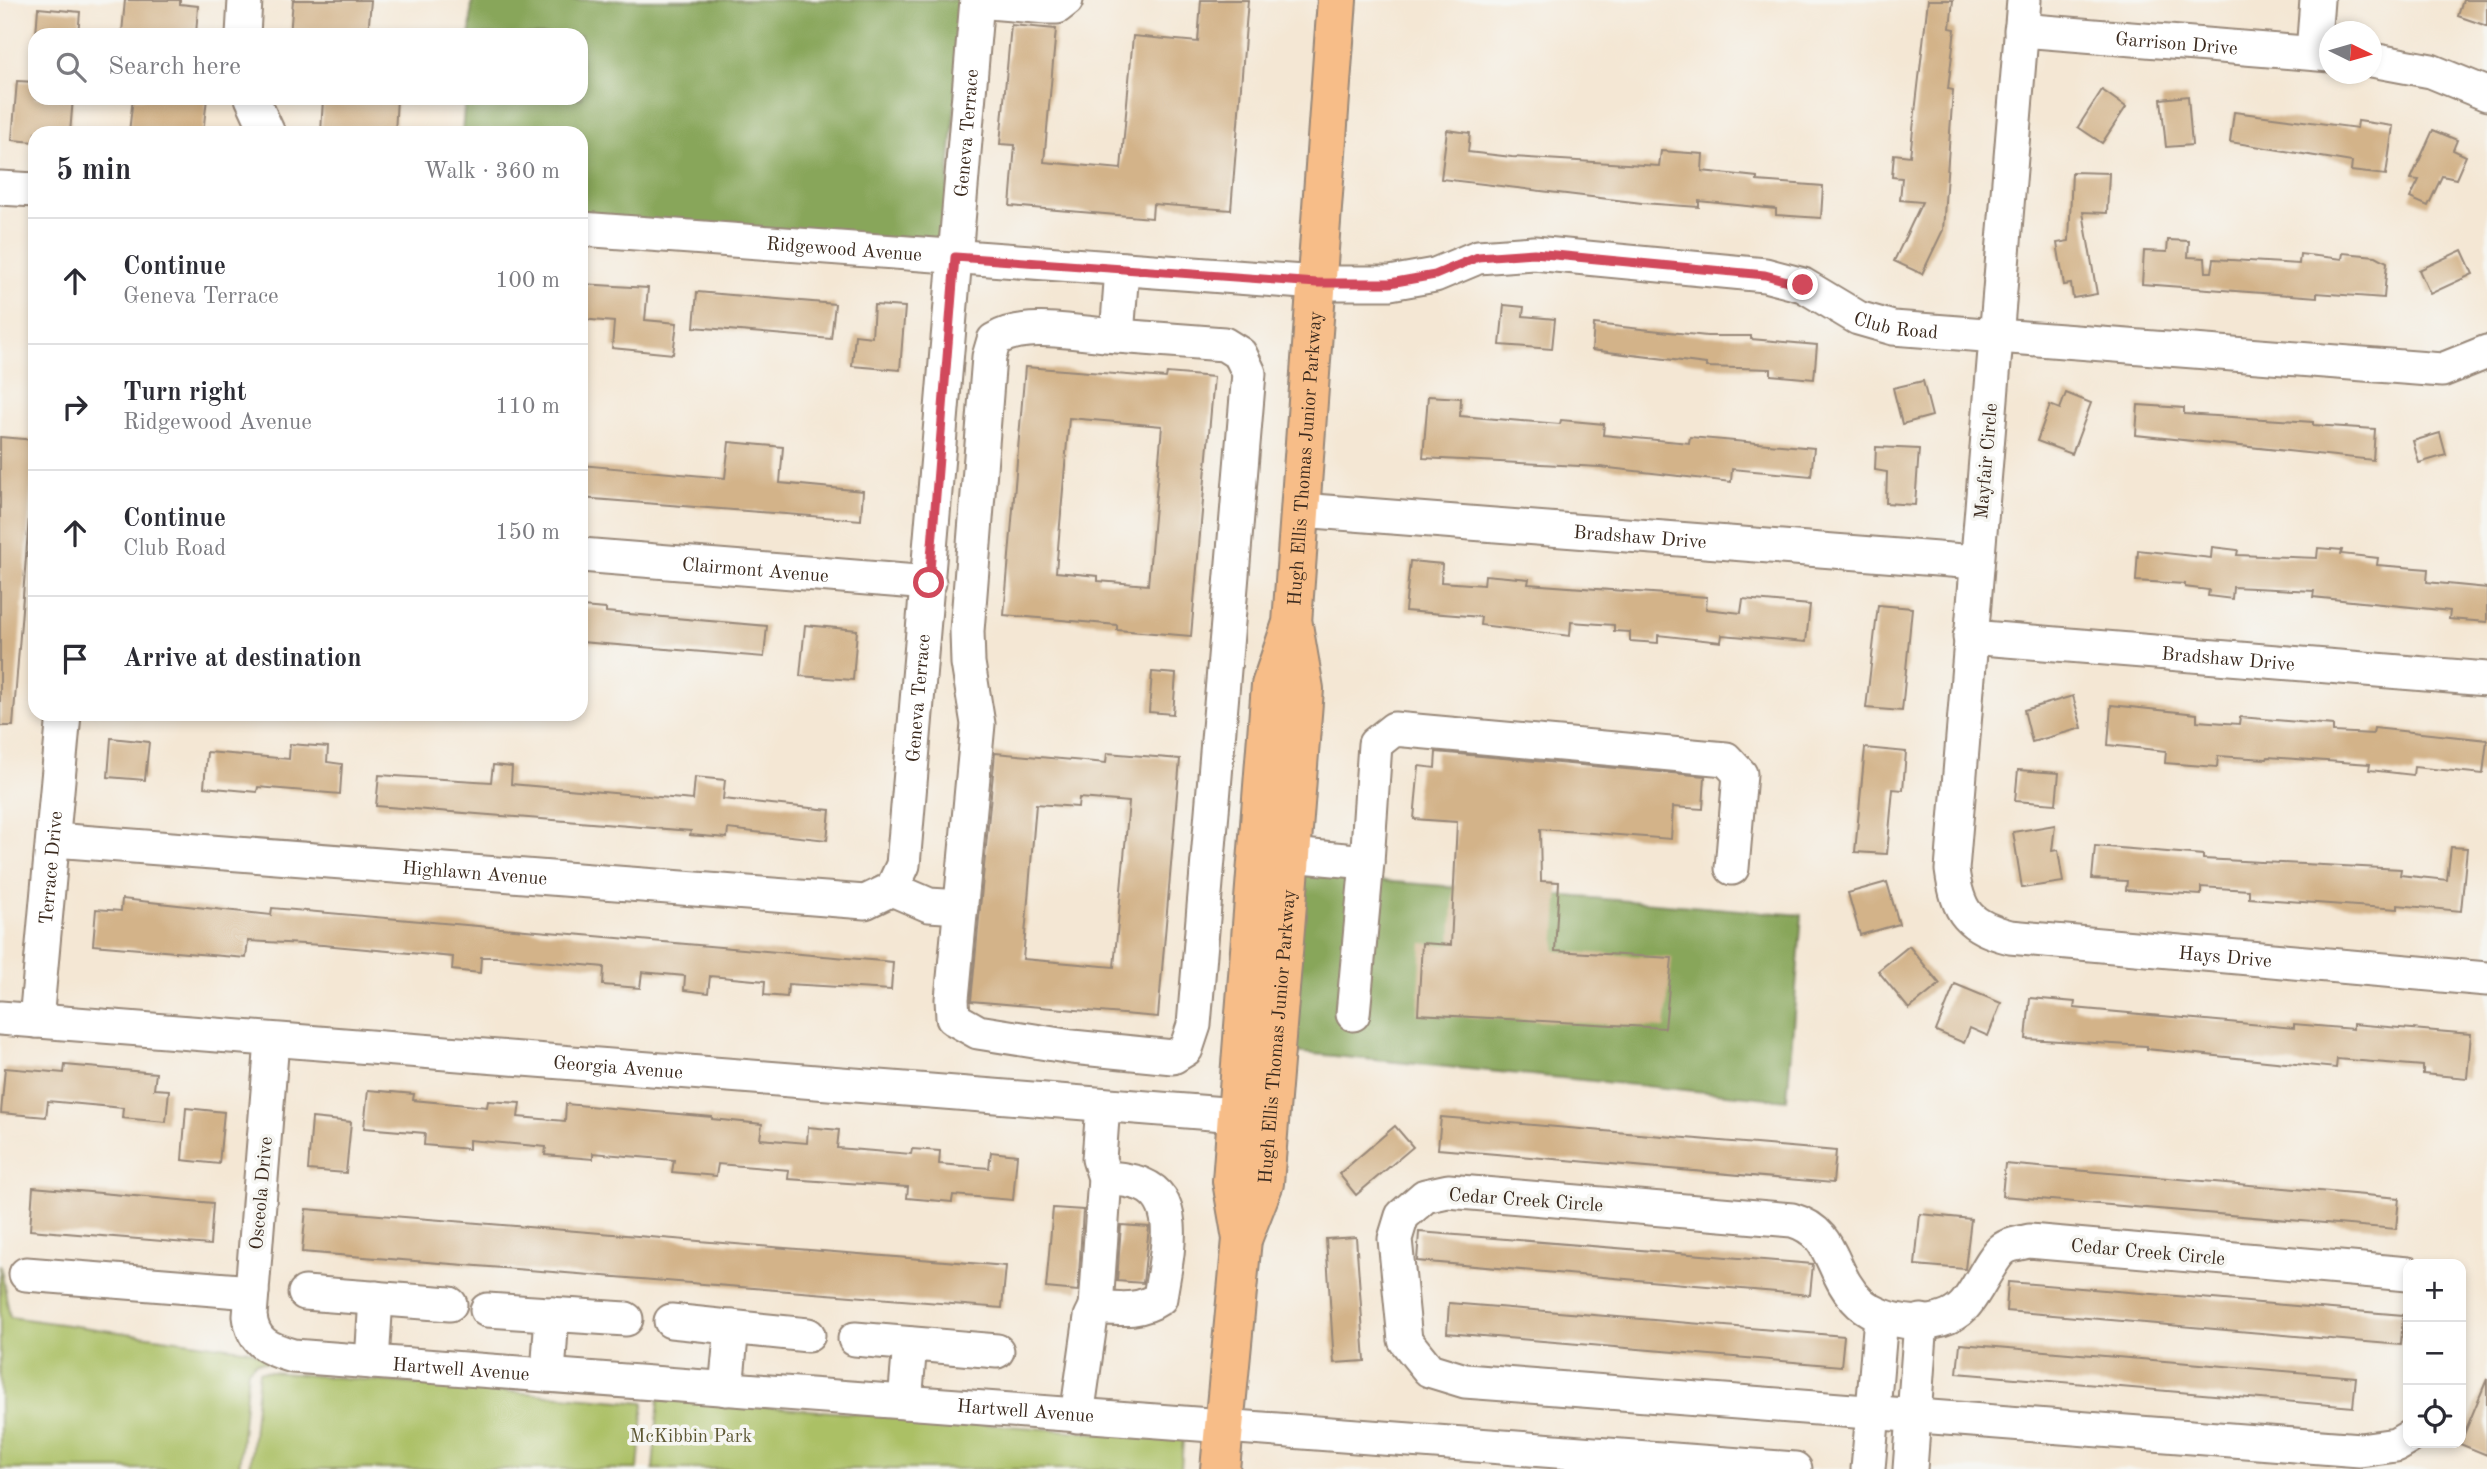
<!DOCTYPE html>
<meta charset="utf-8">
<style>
:root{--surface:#fff;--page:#f7f7f7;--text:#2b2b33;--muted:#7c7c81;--line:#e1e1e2}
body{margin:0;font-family:"Old Standard TT",serif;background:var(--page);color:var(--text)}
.controls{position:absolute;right:21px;bottom:21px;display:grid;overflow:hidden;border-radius:14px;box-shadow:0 4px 10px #0003}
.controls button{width:63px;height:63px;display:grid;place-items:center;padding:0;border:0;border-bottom:2px solid var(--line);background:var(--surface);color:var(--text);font:35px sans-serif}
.compass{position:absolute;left:2319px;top:21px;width:63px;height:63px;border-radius:50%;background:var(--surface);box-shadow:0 4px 10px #0003;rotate:95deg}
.stop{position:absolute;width:21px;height:21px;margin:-16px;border:5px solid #d1495b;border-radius:50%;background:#fff}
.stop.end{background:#d1495b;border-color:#fff;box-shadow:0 2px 7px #0008}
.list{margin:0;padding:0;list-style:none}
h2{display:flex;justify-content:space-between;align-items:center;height:91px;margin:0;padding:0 28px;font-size:30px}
h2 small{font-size:23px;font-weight:400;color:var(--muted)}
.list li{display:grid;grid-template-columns:46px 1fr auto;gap:21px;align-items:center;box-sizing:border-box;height:126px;padding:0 28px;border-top:2px solid var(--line)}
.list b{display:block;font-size:26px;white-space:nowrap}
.list p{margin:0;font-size:23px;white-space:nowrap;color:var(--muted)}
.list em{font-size:23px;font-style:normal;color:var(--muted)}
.icon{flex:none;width:38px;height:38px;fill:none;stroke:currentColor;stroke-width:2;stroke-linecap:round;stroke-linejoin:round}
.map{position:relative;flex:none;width:2487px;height:1469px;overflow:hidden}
.search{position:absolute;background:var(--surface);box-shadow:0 4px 10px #0003;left:28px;top:28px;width:560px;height:77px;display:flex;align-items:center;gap:18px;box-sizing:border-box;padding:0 24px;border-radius:21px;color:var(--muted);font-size:26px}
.panel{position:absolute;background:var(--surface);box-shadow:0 4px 10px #0003;left:28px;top:126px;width:560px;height:595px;border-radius:21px}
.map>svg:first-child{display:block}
.green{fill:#abc065;stroke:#737542;stroke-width:2}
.forest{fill:#88a65a;stroke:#62683c;stroke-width:2}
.building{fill:#d3b389;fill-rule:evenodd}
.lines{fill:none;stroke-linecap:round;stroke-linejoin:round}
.minor-casing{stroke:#988879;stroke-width:37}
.major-casing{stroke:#988879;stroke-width:42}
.minor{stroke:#fff;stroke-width:33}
.major{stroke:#f7bd88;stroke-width:38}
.route{stroke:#d1495b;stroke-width:9}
.labels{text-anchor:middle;stroke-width:7;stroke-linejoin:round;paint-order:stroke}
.street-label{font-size:19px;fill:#3b2a1e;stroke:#f6f6f2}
.park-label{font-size:19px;fill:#5d5733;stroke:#f6f6f2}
</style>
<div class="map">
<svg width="2487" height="1469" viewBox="0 0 2487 1469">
<rect width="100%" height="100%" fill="#f6f6f2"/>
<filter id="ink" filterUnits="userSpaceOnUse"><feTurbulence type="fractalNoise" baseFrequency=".0143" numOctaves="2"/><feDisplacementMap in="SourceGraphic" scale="14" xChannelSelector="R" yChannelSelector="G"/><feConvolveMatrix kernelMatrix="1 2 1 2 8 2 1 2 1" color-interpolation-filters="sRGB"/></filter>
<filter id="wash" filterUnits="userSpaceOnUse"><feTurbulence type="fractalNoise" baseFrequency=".00686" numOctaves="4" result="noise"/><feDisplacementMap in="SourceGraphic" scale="28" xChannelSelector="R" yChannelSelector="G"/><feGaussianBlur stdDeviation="1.57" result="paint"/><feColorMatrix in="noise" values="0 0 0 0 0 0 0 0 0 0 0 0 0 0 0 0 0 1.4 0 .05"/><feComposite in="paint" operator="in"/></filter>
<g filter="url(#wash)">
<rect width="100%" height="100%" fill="#f4e7d4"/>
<g class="green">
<polygon points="0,1264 10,1317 250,1350 276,1363 256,1362 248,1370 239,1469 0,1469"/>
<polygon points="259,1371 644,1403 638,1469 250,1469"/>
<polygon points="659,1398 1183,1440 1181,1469 653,1469"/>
</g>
<g class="forest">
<polygon points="472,0 964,0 943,244 581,217 581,133 462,133 465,98 581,98 581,35 470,35"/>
<polygon points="1284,873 1802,915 1787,1100 1263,1049"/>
</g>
<g id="blocks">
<g class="building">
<polygon points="125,0 180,0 180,4 198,6 196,35 122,33"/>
<polygon points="293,0 371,0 368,35 290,35"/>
<polygon points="1201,0 1248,0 1231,210 1153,204 1152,218 1010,206 1015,145 1000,144 1011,25 1056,29 1044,162 1121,169 1133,36 1198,42"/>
<polygon points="1928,0 1953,0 1950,28 1955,29 1948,89 1953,90 1943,230 1922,274 1894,261 1922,202 1900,200 1902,178 1892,177 1894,154 1910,156"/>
<polygon points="2463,0 2487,0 2487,26 2458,16"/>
<polygon points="38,8 80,12 78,35 36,35"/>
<polygon points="17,81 35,82 35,98 73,98 70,133 35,133 35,142 12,140"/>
<polygon points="2102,90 2126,107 2102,143 2078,127"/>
<polygon points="2188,96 2192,145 2166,147 2161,99"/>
<polygon points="133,98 207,98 203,133 129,132"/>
<polygon points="343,98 397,98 395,133 321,133 323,99"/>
<polygon points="2234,112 2357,128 2358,121 2393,126 2386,175 2351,171 2352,162 2230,142"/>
<polygon points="1447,130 1470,133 1468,152 1512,157 1659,166 1661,151 1703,154 1702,171 1757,177 1757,181 1823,186 1821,218 1776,215 1776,209 1699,201 1699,207 1642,203 1441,179"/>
<polygon points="2433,130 2457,140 2453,150 2466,156 2456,179 2442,176 2428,206 2410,198 2419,180 2411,179"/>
<polygon points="2072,172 2109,173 2107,213 2083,212 2097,294 2073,298 2071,284 2064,285 2057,243 2069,241"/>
<polygon points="2168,240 2189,241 2188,257 2205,258 2206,272 2212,272 2214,259 2299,264 2300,254 2342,259 2343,253 2376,256 2387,262 2384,298 2317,293 2317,297 2142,284 2144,251 2167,252"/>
<polygon points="2462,250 2473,274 2430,294 2419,270"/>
<polygon points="581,284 648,288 645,320 677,323 673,354 612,348 614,322 581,319"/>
<polygon points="697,292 835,304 831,339 694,327"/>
<polygon points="874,305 905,307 900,370 852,366 855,335 872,337"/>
<polygon points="1504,305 1524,307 1523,316 1555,319 1552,349 1500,345"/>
<polygon points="1594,324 1707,336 1751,336 1751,339 1817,345 1814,379 1771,375 1771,369 1706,367 1706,364 1592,350"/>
<path d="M 1025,367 L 1166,378 L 1167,373 L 1214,377 L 1191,636 L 1117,630 L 1117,625 L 1004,615 ZM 1069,418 L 1162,426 L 1148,585 L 1098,581 L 1098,576 L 1056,572 Z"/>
<polygon points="1923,381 1932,416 1902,424 1893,388"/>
<polygon points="2066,393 2091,403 2072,454 2037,441 2050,405 2060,409"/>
<polygon points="1428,396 1461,398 1460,416 1560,424 1561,420 1604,424 1603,435 1689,443 1690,437 1814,448 1811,476 1732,469 1731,482 1600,467 1423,458"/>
<polygon points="2138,405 2184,408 2184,414 2313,422 2313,425 2375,429 2373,460 2136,435"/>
<polygon points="2440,433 2446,455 2419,463 2413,441"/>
<polygon points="0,437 35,440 13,726 0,726"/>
<polygon points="729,442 783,447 780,483 863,491 861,520 581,498 581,465 725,478"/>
<polygon points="1876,447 1919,449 1915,505 1886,503 1887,472 1875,470"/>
<polygon points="2212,547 2238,550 2237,555 2317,558 2318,548 2342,550 2341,554 2378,558 2377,565 2428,569 2427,582 2487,588 2487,622 2449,619 2450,611 2313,597 2314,591 2233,587 2232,599 2208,596 2209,590 2185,587 2185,584 2136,581 2138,550 2211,558"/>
<polygon points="1410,561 1442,564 1441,582 1484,585 1485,575 1529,579 1528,584 1707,597 1706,609 1741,613 1743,599 1810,605 1806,642 1722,635 1721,642 1658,635 1658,643 1630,641 1630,632 1614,631 1614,625 1571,622 1570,636 1480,625 1481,617 1405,611"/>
<polygon points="1878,605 1912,608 1902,711 1866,708"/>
<polygon points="581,607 606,609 606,612 767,626 764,657 581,642"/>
<polygon points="805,625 857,630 853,680 800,676"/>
<polygon points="1152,672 1176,674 1173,714 1149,712"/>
<polygon points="2073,696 2082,728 2032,742 2024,710"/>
<polygon points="2111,705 2197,714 2197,721 2239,724 2240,717 2333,725 2333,732 2373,734 2374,728 2487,740 2483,774 2414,767 2413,775 2369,770 2370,764 2268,757 2267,759 2218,756 2217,767 2165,763 2166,751 2108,745"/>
<polygon points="111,738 149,742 145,780 108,777"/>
<polygon points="290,744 328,747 327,762 342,764 340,794 258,787 257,792 204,787 207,752 289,759"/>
<polygon points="1865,748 1906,752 1903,790 1893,789 1887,854 1855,852"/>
<polygon points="1436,752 1705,776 1703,809 1673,807 1671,839 1540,829 1541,881 1559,882 1555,951 1672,958 1665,1028 1418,1014 1422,943 1451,945 1457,822 1414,819 1419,766 1435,768"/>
<path d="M 995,753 L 1106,763 L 1107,753 L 1180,759 L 1158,1017 L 971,1001 ZM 1079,798 L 1129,802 L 1114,967 L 1023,959 L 1036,804 L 1078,807 Z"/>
<polygon points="493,765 512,767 511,784 693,800 695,777 725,780 723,799 830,810 827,840 728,829 727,838 690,835 691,831 376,806 379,775 491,782"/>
<polygon points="2018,770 2059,773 2056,804 2015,801"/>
<polygon points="2055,825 2052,851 2058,850 2063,882 2022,888 2013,832"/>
<polygon points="2095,846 2203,855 2203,859 2401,869 2400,875 2447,880 2451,847 2467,848 2461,911 2398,905 2398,909 2249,898 2249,890 2201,887 2201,895 2126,890 2127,881 2092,879"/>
<polygon points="1887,882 1899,924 1860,935 1848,893"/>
<polygon points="122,899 271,915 272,908 893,962 891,990 788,984 787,997 764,995 765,981 710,976 708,993 684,990 685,976 642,972 640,988 603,985 604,967 498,957 481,957 480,973 452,970 453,957 323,945 248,941 246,958 93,945 96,909 121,911"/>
<polygon points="1909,946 1940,984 1909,1009 1878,971"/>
<polygon points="1955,984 2001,1003 1988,1036 1970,1028 1964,1043 1936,1031"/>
<polygon points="2030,998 2075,1002 2074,1008 2294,1028 2294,1024 2353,1029 2353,1024 2471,1034 2467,1078 2423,1074 2423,1066 2337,1059 2336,1068 2147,1049 2147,1046 2026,1039"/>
<polygon points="65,1065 156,1073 154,1089 169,1090 166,1122 122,1118 123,1108 48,1101 46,1117 1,1113 5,1068 64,1073"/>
<polygon points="368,1090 414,1094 413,1100 487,1107 488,1101 520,1103 518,1117 565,1121 566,1104 712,1117 712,1119 762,1124 760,1139 807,1143 808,1127 839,1130 837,1148 911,1154 912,1149 940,1151 939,1164 989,1168 991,1152 1017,1155 1013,1200 953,1195 952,1202 907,1198 908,1187 788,1179 789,1170 718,1164 716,1176 672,1172 674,1160 593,1153 593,1159 545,1155 546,1147 469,1140 469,1149 424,1145 425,1133 364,1128"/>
<polygon points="186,1108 224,1112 219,1164 182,1160"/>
<polygon points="1441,1117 1836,1151 1833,1183 1438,1149"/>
<polygon points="312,1118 351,1122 346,1173 308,1170"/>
<polygon points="1395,1126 1413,1147 1356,1195 1339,1174"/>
<polygon points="2005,1164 2399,1198 2396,1229 2002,1196"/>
<polygon points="33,1187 213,1203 210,1245 30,1230"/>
<polygon points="1053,1208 1083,1210 1078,1291 1046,1288"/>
<polygon points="306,1209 1006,1266 1002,1308 302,1252"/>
<polygon points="1920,1214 1971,1219 1965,1269 1915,1265"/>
<polygon points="1121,1225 1149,1227 1143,1283 1117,1281"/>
<polygon points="1419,1232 1813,1264 1810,1295 1417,1261"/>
<polygon points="1356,1237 1365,1361 1334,1363 1326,1239"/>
<polygon points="2008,1282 2403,1315 2401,1345 2006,1311"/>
<polygon points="1449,1303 1844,1336 1841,1366 1447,1333"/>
<polygon points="1960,1344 2356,1377 2353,1407 1957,1373"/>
<polygon points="2487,1379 2487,1455 2460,1444"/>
</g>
</g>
</g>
<g filter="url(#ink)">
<use href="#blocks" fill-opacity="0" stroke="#988879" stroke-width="2"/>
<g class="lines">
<g class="minor-casing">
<g id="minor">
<path id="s1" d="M 2024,0 L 1952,870 C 1958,914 1969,926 2010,937 L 2487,979"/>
<polyline points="977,1 1047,7 1057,7 1066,0"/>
<path id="s2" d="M 2021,30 L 2330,55"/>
<polyline points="243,35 245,0"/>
<polyline points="2313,53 2317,0"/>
<polyline points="2372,60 2431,71 2487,94"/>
<polyline points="252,98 268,133"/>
<polyline points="0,188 35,190"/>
<path id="s3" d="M 581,229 L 1317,283 L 1390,283 L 1435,275 L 1478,257 L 1534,253 L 1765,275 L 1803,285 L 1858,318 L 1893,328 L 2442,370 L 2487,352"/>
<path d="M 1117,336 C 1080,334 1027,320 994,340 L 989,357 L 967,631 L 968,663 L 978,724 L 952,999 L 953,1018 L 978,1032 L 1072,1047 L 1173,1057 L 1186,1049 L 1194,1025 L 1249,373 L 1240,354 L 1224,344 L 1117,336 L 1122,269"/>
<path id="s4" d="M 1301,510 L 1976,562"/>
<path id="s5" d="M 581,555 L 929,583"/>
<path id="s6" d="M 1970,637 L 2487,679"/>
<path id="s7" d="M 54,840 L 865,902 L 892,889"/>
<polyline points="1291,855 1367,862 1375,744 1394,729 1726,759 1740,774 1732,868"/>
<path id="s8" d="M 892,889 L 903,865 L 977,0"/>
<polyline points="892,889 929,905 961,907"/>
<polyline points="1353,1014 1367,862"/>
<path id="s9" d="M 0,1018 L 1237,1115"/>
<path id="s10" d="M 36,1021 L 64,714"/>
<path id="s11" d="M 272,1041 L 250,1316 C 253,1343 269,1349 293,1356 C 794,1393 1295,1429 1795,1469"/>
<polyline points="26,1274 252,1292"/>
<path d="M 2408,1274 L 2029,1241 C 2022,1243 2009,1244 2003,1249 C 1991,1258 1977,1292 1964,1306 C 1939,1332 1884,1324 1860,1303 C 1828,1273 1837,1233 1792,1220 L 1448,1191 L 1425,1196 L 1402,1216 L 1395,1239 L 1405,1340 L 1429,1370 L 1465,1381 L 2360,1450 L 2396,1445 L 2408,1438"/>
<polyline points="305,1293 450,1304"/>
<polyline points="1096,1307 1105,1178"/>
<polyline points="487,1310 626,1319"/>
<polyline points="671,1321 808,1335"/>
<polyline points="855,1339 997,1351"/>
<polyline points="372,1362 376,1298"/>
<polyline points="548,1375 552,1314"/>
<polyline points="726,1389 732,1327"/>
<polyline points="905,1402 910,1344"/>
<path d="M 1077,1416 L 1091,1317 L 1096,1307 C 1121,1309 1139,1312 1160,1298 C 1164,1265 1184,1202 1143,1185 C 1132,1180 1118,1179 1105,1178 L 1099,1159 L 1103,1105"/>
<polyline points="1868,1469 1881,1317"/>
<polyline points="1910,1469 1921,1321"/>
</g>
</g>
<g class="major-casing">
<g id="major">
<path id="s12" d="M 1243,1237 L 1264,1183 L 1291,855 L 1304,689 L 1293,625"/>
<path id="s13" d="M 1220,1469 L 1242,1239 L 1232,1181 L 1237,1115 L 1271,685 L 1292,623 L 1337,0"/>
</g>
</g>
<use href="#minor" class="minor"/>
<use href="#major" class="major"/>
</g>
</g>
<g class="lines" filter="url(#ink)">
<polyline class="route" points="929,583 955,257 1317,283 1390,283 1435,275 1478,257 1534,253 1765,275 1803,285"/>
</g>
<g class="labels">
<g class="street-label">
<text dy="7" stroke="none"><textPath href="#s2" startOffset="156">Garrison Drive</textPath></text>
<text dy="7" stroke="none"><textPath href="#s8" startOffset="761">Geneva Terrace</textPath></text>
<text dy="7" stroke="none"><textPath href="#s3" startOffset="264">Ridgewood Avenue</textPath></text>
<text dy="7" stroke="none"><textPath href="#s3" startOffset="1334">Club Road</textPath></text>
<text dy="7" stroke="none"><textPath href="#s13" startOffset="1018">Hugh Ellis Thomas Junior Parkway</textPath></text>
<text transform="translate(1985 461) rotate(-85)" y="7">Mayfair Circle</text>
<text dy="7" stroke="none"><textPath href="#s4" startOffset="340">Bradshaw Drive</textPath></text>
<text dy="7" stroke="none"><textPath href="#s5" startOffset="175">Clairmont Avenue</textPath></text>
<text dy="7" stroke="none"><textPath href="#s6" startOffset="259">Bradshaw Drive</textPath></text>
<text dy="7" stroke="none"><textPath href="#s8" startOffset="194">Geneva Terrace</textPath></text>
<text dy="7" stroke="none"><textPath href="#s10" startOffset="154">Terrace Drive</textPath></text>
<text dy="7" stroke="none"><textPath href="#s7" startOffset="422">Highlawn Avenue</textPath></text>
<text dy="7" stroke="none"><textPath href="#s1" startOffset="1186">Hays Drive</textPath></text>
<text dy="7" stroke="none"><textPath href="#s12" startOffset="205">Hugh Ellis Thomas Junior Parkway</textPath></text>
<text dy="7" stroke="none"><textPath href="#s9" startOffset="620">Georgia Avenue</textPath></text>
<text transform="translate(260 1193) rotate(-85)" y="7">Osceola Drive</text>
<text transform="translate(1526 1199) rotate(4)" y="7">Cedar Creek Circle</text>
<text transform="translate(2148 1251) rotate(5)" y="7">Cedar Creek Circle</text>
<text dy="7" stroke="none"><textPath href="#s11" startOffset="508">Hartwell Avenue</textPath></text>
<text dy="7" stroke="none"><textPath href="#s11" startOffset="1074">Hartwell Avenue</textPath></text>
</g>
<g class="park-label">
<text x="691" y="1442">McKibbin Park</text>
</g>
</g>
</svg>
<div class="controls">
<button>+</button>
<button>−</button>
<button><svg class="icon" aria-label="locate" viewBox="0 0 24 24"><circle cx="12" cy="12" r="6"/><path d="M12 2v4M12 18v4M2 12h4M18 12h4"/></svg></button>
</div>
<svg class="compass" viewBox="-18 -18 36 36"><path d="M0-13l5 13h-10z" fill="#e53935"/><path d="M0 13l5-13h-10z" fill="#7c7c81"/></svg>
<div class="stop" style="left:929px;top:583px"></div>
<div class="stop end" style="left:1803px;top:285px"></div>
<div class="search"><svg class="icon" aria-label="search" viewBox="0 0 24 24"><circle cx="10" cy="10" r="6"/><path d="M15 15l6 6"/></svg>Search here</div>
<section class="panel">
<h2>5 min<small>Walk · 360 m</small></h2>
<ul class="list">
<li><svg class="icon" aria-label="ahead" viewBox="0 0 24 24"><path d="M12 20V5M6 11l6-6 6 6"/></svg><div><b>Continue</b><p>Geneva Terrace</p></div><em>100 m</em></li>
<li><svg class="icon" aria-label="right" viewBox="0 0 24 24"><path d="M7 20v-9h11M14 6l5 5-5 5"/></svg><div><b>Turn right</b><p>Ridgewood Avenue</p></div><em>110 m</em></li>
<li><svg class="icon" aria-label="ahead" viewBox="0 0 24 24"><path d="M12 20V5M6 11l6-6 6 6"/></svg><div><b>Continue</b><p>Club Road</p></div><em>150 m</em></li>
<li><svg class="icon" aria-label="arrive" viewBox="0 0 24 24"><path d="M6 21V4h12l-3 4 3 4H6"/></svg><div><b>Arrive at destination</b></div></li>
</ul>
</section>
</div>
